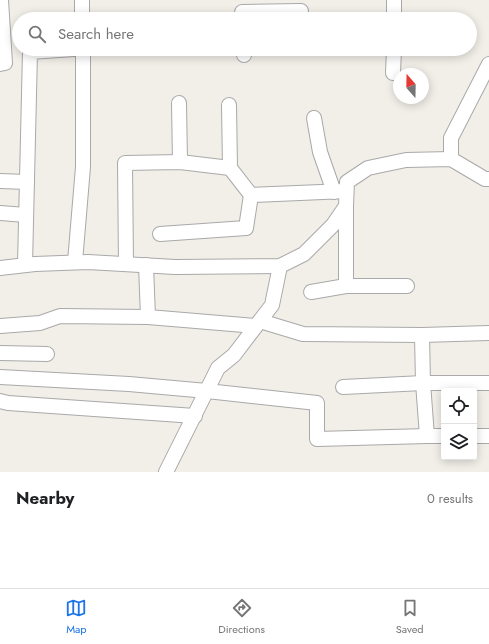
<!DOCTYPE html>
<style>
:root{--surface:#fff;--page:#f6f6f6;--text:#202124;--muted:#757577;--line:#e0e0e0;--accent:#1a73e8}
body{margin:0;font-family:Jost,sans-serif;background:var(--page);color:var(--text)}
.controls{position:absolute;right:12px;bottom:12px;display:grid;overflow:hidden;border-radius:4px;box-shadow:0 2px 10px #0003}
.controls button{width:36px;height:36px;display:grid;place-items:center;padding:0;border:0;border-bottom:1px solid var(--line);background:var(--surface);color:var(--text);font:20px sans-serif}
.compass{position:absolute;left:393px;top:68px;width:36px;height:36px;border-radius:50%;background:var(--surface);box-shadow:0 2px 10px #0003;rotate:340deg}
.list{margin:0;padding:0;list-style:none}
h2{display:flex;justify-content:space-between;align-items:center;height:52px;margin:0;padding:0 16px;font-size:17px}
h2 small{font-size:13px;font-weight:400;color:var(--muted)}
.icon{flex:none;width:22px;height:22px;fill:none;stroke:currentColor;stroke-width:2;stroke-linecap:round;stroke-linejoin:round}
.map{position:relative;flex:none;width:489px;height:472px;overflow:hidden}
.search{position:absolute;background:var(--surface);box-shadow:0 2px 10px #0003;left:12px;right:12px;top:12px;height:44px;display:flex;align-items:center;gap:10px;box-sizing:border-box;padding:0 14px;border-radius:22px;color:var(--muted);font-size:15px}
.sheet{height:116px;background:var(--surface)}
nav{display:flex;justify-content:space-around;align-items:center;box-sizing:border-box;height:56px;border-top:1px solid var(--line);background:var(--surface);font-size:11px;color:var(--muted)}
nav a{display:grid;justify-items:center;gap:2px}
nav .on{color:var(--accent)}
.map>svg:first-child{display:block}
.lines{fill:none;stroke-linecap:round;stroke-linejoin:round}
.minor-casing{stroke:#a9a9a9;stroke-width:16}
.minor{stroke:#fff;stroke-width:14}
</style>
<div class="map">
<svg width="489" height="472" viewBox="0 0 489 472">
<rect width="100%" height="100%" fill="#f2efe9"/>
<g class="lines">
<g class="minor-casing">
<g id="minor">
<polyline points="82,0 82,19"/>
<polyline points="242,12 301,11"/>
<polyline points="394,19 394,0"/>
<polyline points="244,49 244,55"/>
<polyline points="0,64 5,63 1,0"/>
<polyline points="393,73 394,49"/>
<polyline points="179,103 180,162"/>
<polyline points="229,105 230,168"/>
<polyline points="314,118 320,152 334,192"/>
<polyline points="451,159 451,138 489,64"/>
<polyline points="0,181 27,182"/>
<polyline points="346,206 346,286"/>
<polyline points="0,213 26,215"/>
<polyline points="160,234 246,228 251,195"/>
<polyline points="75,262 83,167 83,49"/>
<polyline points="126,264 125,163 180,162 230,168 251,195 346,191"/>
<polyline points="25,265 30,52 74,49"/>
<polyline points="146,265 148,317"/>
<polyline points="0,268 35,264 88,262 175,267 280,266 304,254 333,225 346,206 347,182 368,168 406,160 451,159 485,179 489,179"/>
<polyline points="311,292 346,286 407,286"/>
<polyline points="260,321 303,334 422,335 423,383 427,436 444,436"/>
<polyline points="0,326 40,323 60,316 148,317 256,326"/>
<polyline points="422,335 489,333"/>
<polyline points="0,353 47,354"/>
<polyline points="0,377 129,384 207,391 317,403 317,439 427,436"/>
<polyline points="343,387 423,383 489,383"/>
<polyline points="0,401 8,403 195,416"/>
<polyline points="474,436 489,436"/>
<polyline points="166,472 218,368 234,355 272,305 280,266"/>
</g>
</g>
<use href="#minor" class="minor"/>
</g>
</svg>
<div class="controls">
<button><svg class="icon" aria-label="locate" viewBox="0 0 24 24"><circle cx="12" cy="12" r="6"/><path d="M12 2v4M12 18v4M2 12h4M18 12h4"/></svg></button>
<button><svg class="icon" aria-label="layers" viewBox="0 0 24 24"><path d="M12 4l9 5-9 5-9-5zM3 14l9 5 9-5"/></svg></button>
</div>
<svg class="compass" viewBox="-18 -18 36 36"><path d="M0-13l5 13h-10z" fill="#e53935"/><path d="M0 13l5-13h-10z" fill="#757577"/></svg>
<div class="search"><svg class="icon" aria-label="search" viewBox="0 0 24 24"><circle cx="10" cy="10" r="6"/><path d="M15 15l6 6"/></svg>Search here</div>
</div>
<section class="sheet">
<h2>Nearby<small>0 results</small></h2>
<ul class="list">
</ul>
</section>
<nav>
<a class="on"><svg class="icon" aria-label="map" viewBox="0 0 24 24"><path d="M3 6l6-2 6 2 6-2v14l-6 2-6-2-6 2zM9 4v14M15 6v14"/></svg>Map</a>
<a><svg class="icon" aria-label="directions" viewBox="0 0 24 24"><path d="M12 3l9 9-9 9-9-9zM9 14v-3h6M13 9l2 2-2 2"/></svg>Directions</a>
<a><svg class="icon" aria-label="saved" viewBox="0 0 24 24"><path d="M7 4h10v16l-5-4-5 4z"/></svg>Saved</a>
</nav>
